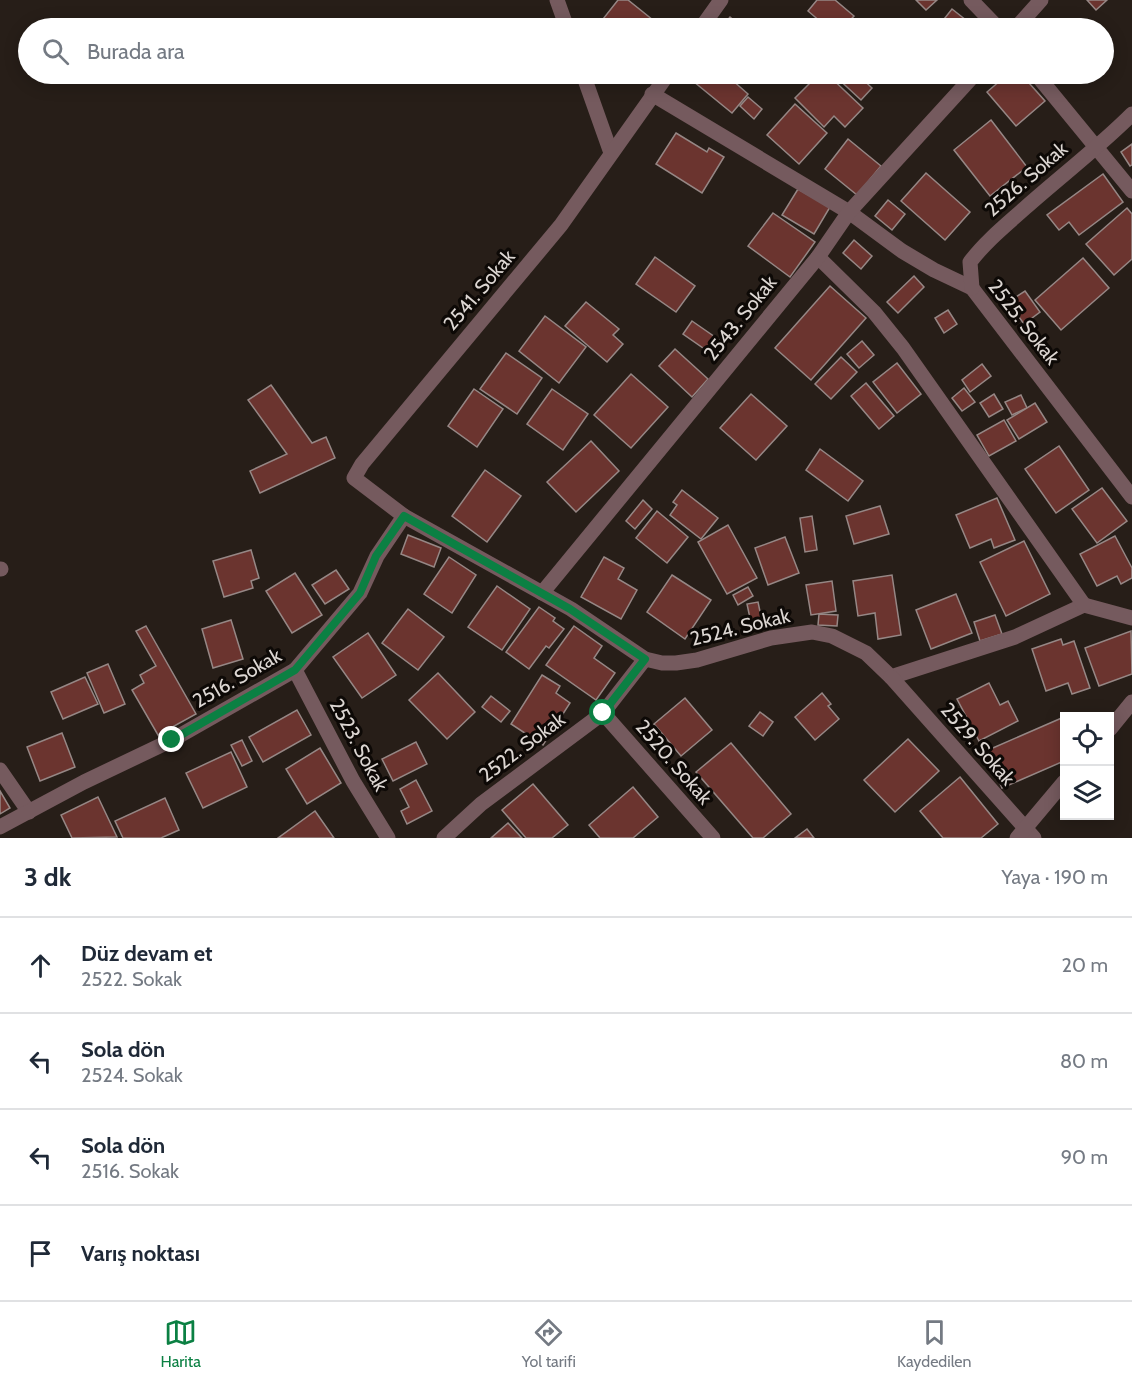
<!DOCTYPE html>
<html lang="tr">
<meta charset="utf-8">
<style>
:root{--surface:#fff;--page:#f6f6f7;--text:#1f2937;--muted:#747a83;--line:#e0e1e3;--accent:#0b8043}
body{margin:0;font-family:Cabin,sans-serif;background:var(--page);color:var(--text)}
.controls{position:absolute;right:18px;bottom:18px;display:grid;overflow:hidden;border-radius:0px;box-shadow:0 3px 15px #0003}
.controls button{width:54px;height:54px;display:grid;place-items:center;padding:0;border:0;border-bottom:2px solid var(--line);background:var(--surface);color:var(--text);font:30px sans-serif}
.stop{position:absolute;width:18px;height:18px;margin:-14px;border:4px solid #0b8043;border-radius:50%;background:#fff}
.stop.end{background:#0b8043;border-color:#fff;box-shadow:0 2px 6px #0008}
.list{margin:0;padding:0;list-style:none}
h2{display:flex;justify-content:space-between;align-items:center;height:78px;margin:0;padding:0 24px;font-size:26px}
h2 small{font-size:20px;font-weight:400;color:var(--muted)}
.list li{display:grid;grid-template-columns:39px 1fr auto;gap:18px;align-items:center;box-sizing:border-box;height:96px;padding:0 24px;border-top:2px solid var(--line)}
.list b{display:block;font-size:22px;white-space:nowrap}
.list p{margin:0;font-size:20px;white-space:nowrap;color:var(--muted)}
.list em{font-size:20px;font-style:normal;color:var(--muted)}
.icon{flex:none;width:33px;height:33px;fill:none;stroke:currentColor;stroke-width:2;stroke-linecap:round;stroke-linejoin:round}
.map{position:relative;flex:none;width:1132px;height:838px;overflow:hidden}
.search{position:absolute;background:var(--surface);box-shadow:0 3px 15px #0003;left:18px;right:18px;top:18px;height:66px;display:flex;align-items:center;gap:15px;box-sizing:border-box;padding:0 21px;border-radius:33px;color:var(--muted);font-size:22px}
.sheet{height:462px;background:var(--surface)}
nav{display:flex;justify-content:space-around;align-items:center;box-sizing:border-box;height:84px;border-top:2px solid var(--line);background:var(--surface);font-size:16px;color:var(--muted)}
nav a{display:grid;justify-items:center;gap:3px}
nav .on{color:var(--accent)}
.map>svg:first-child{display:block}
.building{fill:#6b342f;stroke:#968785;stroke-width:1.5}
.lines{fill:none;stroke-linecap:round;stroke-linejoin:round}
.minor{stroke:#755a5e;stroke-width:15}
.route{stroke:#0b8043;stroke-width:8}
.labels{text-anchor:middle;stroke-width:6;stroke-linejoin:round;paint-order:stroke}
.street-label{font-size:20px;fill:#dcd6d2;stroke:#0d0906}
</style>
<div class="map">
<svg width="1132" height="838" viewBox="0 0 1132 838">
<rect width="100%" height="100%" fill="#271e18"/>
<g class="building">
<polygon points="618,0 628,0 653,20 646,28 615,28 603,19"/>
<polygon points="817,0 835,0 854,16 843,28 828,28 808,11"/>
<polygon points="916,0 937,0 926,10"/>
<polygon points="1087,0 1107,0 1096,10"/>
<polygon points="952,9 976,28 937,28"/>
<polygon points="730,17 743,28 721,28"/>
<polygon points="691,74 736,74 731,79 748,94 732,113 688,77"/>
<polygon points="819,74 827,74 863,108 845,127 834,116 824,127 795,98"/>
<polygon points="833,74 857,74 872,88 861,100"/>
<polygon points="1008,74 1021,74 1045,101 1016,126 987,92"/>
<polygon points="748,97 762,109 754,119 740,106"/>
<polygon points="795,104 827,133 799,164 767,135"/>
<polygon points="991,120 1027,167 990,196 954,150"/>
<polygon points="676,133 707,152 709,148 724,157 702,193 656,164"/>
<polygon points="848,139 881,166 857,195 825,169"/>
<polygon points="1132,144 1132,165 1130,166 1121,152"/>
<polygon points="926,173 970,212 945,240 901,201"/>
<polygon points="1103,174 1123,202 1079,235 1069,222 1059,230 1047,215"/>
<polygon points="798,189 830,207 814,234 782,215"/>
<polygon points="888,200 905,214 892,230 875,216"/>
<polygon points="1127,208 1132,214 1132,259 1114,275 1086,244"/>
<polygon points="773,213 815,242 790,277 748,246"/>
<polygon points="854,240 872,256 861,269 843,253"/>
<polygon points="655,257 695,286 676,312 636,284"/>
<polygon points="1083,258 1109,288 1061,330 1035,300"/>
<polygon points="914,276 924,287 898,313 887,302"/>
<polygon points="830,286 866,318 811,380 775,348"/>
<polygon points="1025,291 1040,312 1024,324 1008,302"/>
<polygon points="586,302 619,329 613,335 623,344 607,362 565,326"/>
<polygon points="948,310 957,324 944,333 935,318"/>
<polygon points="545,316 586,347 559,383 519,351"/>
<polygon points="692,321 725,344 716,357 683,334"/>
<polygon points="862,341 874,355 859,368 847,354"/>
<polygon points="675,349 708,379 692,397 659,366"/>
<polygon points="506,353 542,378 517,414 480,389"/>
<polygon points="841,357 857,372 831,399 815,384"/>
<polygon points="897,363 921,394 897,413 873,382"/>
<polygon points="982,364 991,376 970,392 962,380"/>
<polygon points="631,374 668,407 631,448 594,415"/>
<polygon points="866,383 894,416 879,429 851,396"/>
<polygon points="271,385 312,443 326,437 335,458 260,493 250,471 287,454 248,400"/>
<polygon points="964,388 975,402 962,411 952,398"/>
<polygon points="474,389 503,409 477,447 448,426"/>
<polygon points="552,389 588,414 563,450 527,424"/>
<polygon points="751,394 787,426 756,460 720,428"/>
<polygon points="994,394 1003,409 989,417 980,403"/>
<polygon points="1021,395 1027,408 1012,415 1005,402"/>
<polygon points="1035,403 1047,422 1019,439 1007,420"/>
<polygon points="1004,420 1016,441 989,456 977,435"/>
<polygon points="591,441 619,471 576,512 547,482"/>
<polygon points="1059,446 1089,490 1056,513 1025,469"/>
<polygon points="820,449 863,481 848,501 806,470"/>
<polygon points="485,470 521,496 487,542 452,516"/>
<polygon points="1102,488 1127,521 1097,543 1072,509"/>
<polygon points="682,490 718,518 701,539 670,515 677,505 673,502"/>
<polygon points="997,498 1015,540 994,548 991,539 970,548 956,515"/>
<polygon points="643,500 652,509 635,529 626,521"/>
<polygon points="880,506 889,534 854,544 846,516"/>
<polygon points="657,511 688,537 667,563 636,538"/>
<polygon points="812,516 817,550 805,552 800,518"/>
<polygon points="728,525 757,578 727,594 698,542"/>
<polygon points="408,535 441,548 434,567 401,554"/>
<polygon points="1115,536 1132,568 1132,578 1121,584 1117,576 1097,586 1080,554"/>
<polygon points="785,537 799,573 768,585 755,548"/>
<polygon points="1024,541 1050,594 1006,616 980,562"/>
<polygon points="251,550 259,578 251,581 253,588 224,597 213,561"/>
<polygon points="449,557 476,575 452,613 424,594"/>
<polygon points="604,557 624,568 618,579 637,590 621,619 581,597"/>
<polygon points="336,570 349,589 325,604 312,585"/>
<polygon points="295,573 322,615 292,633 266,591"/>
<polygon points="672,575 711,600 685,639 647,612"/>
<polygon points="892,575 901,635 878,639 875,613 858,616 853,581"/>
<polygon points="832,581 836,611 811,615 806,585"/>
<polygon points="497,586 530,609 502,650 468,627"/>
<polygon points="748,587 753,596 738,605 733,595"/>
<polygon points="956,594 972,633 931,649 916,610"/>
<polygon points="758,602 762,621 751,623 747,604"/>
<polygon points="539,607 555,618 553,621 564,629 549,648 546,646 529,669 506,652"/>
<polygon points="408,609 444,637 418,670 382,643"/>
<polygon points="819,614 838,615 837,626 818,625"/>
<polygon points="995,615 1002,634 980,641 974,622"/>
<polygon points="231,620 243,659 213,668 202,629"/>
<polygon points="146,626 196,714 158,735 132,690 144,683 140,675 156,666 136,631"/>
<polygon points="574,626 602,646 594,658 615,673 596,700 546,665"/>
<polygon points="1131,631 1132,674 1099,686 1085,648"/>
<polygon points="368,633 396,675 362,698 333,657"/>
<polygon points="1061,639 1063,645 1074,641 1090,688 1072,694 1068,683 1046,691 1032,649"/>
<polygon points="108,664 125,704 104,713 87,673"/>
<polygon points="438,673 475,712 447,739 409,700"/>
<polygon points="542,675 560,686 556,693 570,703 543,745 511,724"/>
<polygon points="85,677 98,704 63,719 51,692"/>
<polygon points="989,683 1000,705 1008,701 1018,721 979,741 957,699"/>
<polygon points="822,693 831,704 828,706 839,719 815,740 795,717"/>
<polygon points="491,696 510,711 501,722 482,707"/>
<polygon points="685,698 712,730 681,756 654,724"/>
<polygon points="297,710 311,735 263,762 249,737"/>
<polygon points="760,712 773,722 763,736 749,726"/>
<polygon points="1064,717 1064,761 1002,788 986,751"/>
<polygon points="62,733 75,767 40,781 27,747"/>
<polygon points="908,739 939,771 895,812 864,780"/>
<polygon points="242,740 252,761 242,766 231,745"/>
<polygon points="416,742 427,764 393,781 382,759"/>
<polygon points="731,743 791,814 763,838 753,838 696,772"/>
<polygon points="320,748 341,783 307,804 286,769"/>
<polygon points="231,752 247,787 203,808 186,773"/>
<polygon points="960,777 998,824 981,838 943,838 920,811"/>
<polygon points="416,780 432,811 407,824 401,811 409,807 400,789"/>
<polygon points="533,784 568,825 552,838 526,838 502,810"/>
<polygon points="633,787 658,817 633,838 600,838 589,825"/>
<polygon points="0,791 10,808 0,814"/>
<polygon points="98,797 117,837 72,838 61,815"/>
<polygon points="165,798 179,830 161,838 123,838 115,821"/>
<polygon points="315,811 334,838 278,838"/>
<polygon points="508,823 522,838 491,838"/>
<polygon points="807,829 814,838 795,838"/>
</g>
<g class="lines">
<g class="minor">
<polyline points="557,0 567,28"/>
<polyline points="971,0 998,28"/>
<polyline points="701,28 721,0"/>
<polyline points="1016,28 1041,0"/>
<polyline points="583,74 611,153"/>
<polyline points="668,74 561,225 362,464 354,478 404,516 571,609 645,659 662,663 676,663 697,660 771,638 812,632 832,636 866,653 891,677 1015,637 1084,605 1132,618"/>
<polyline points="1036,74 1132,191"/>
<polyline points="652,94 849,212 902,251 934,270 972,288 1132,497"/>
<polyline points="818,257 874,312 903,348 1084,605"/>
<path d="M 972,288 L 970,262 C 986,241 1006,225 1025,208 C 1061,176 1099,147 1132,114"/>
<polyline points="0,569 1,569"/>
<polyline points="542,593 818,257 849,212 975,74"/>
<polyline points="295,670 353,781 388,838"/>
<polyline points="891,677 1034,838"/>
<polyline points="603,713 713,838"/>
<polyline points="1110,729 1132,702"/>
<polyline points="0,770 29,812"/>
<polyline points="0,827 84,782 172,740 295,670 360,593 377,556 404,516"/>
<polyline points="444,838 481,804 603,713 645,659"/>
<polyline points="1017,838 1064,782"/>
</g>
</g>
<g class="lines">
<polyline class="route" points="172,740 295,670 360,593 376,556 404,516 570,609 645,659 603,713"/>
</g>
<g class="labels">
<g class="street-label">
<text transform="translate(1026 179) rotate(-41)" y="7">2526. Sokak</text>
<text transform="translate(479 290) rotate(-50)" y="7">2541. Sokak</text>
<text transform="translate(740 318) rotate(-51)" y="7">2543. Sokak</text>
<text transform="translate(1024 322) rotate(52)" y="7">2525. Sokak</text>
<text transform="translate(740 627) rotate(-14)" y="7">2524. Sokak</text>
<text transform="translate(237 678) rotate(-30)" y="7">2516. Sokak</text>
<text transform="translate(978 744) rotate(49)" y="7">2529. Sokak</text>
<text transform="translate(359 745) rotate(62)" y="7">2523. Sokak</text>
<text transform="translate(522 747) rotate(-37)" y="7">2522. Sokak</text>
<text transform="translate(674 762) rotate(49)" y="7">2520. Sokak</text>
</g>
</g>
</svg>
<div class="controls">
<button><svg class="icon" aria-label="locate" viewBox="0 0 24 24"><circle cx="12" cy="12" r="6"/><path d="M12 2v4M12 18v4M2 12h4M18 12h4"/></svg></button>
<button><svg class="icon" aria-label="layers" viewBox="0 0 24 24"><path d="M12 4l9 5-9 5-9-5zM3 14l9 5 9-5"/></svg></button>
</div>
<div class="stop" style="left:603px;top:713px"></div>
<div class="stop end" style="left:172px;top:740px"></div>
<div class="search"><svg class="icon" aria-label="search" viewBox="0 0 24 24"><circle cx="10" cy="10" r="6"/><path d="M15 15l6 6"/></svg>Burada ara</div>
</div>
<section class="sheet">
<h2>3 dk<small>Yaya · 190 m</small></h2>
<ul class="list">
<li><svg class="icon" aria-label="ahead" viewBox="0 0 24 24"><path d="M12 20V5M6 11l6-6 6 6"/></svg><div><b>Düz devam et</b><p>2522. Sokak</p></div><em>20 m</em></li>
<li><svg class="icon" aria-label="left" viewBox="0 0 24 24"><path d="M17 20v-9H6M10 6l-5 5 5 5"/></svg><div><b>Sola dön</b><p>2524. Sokak</p></div><em>80 m</em></li>
<li><svg class="icon" aria-label="left" viewBox="0 0 24 24"><path d="M17 20v-9H6M10 6l-5 5 5 5"/></svg><div><b>Sola dön</b><p>2516. Sokak</p></div><em>90 m</em></li>
<li><svg class="icon" aria-label="arrive" viewBox="0 0 24 24"><path d="M6 21V4h12l-3 4 3 4H6"/></svg><div><b>Varış noktası</b></div></li>
</ul>
</section>
<nav>
<a class="on"><svg class="icon" aria-label="map" viewBox="0 0 24 24"><path d="M3 6l6-2 6 2 6-2v14l-6 2-6-2-6 2zM9 4v14M15 6v14"/></svg>Harita</a>
<a><svg class="icon" aria-label="directions" viewBox="0 0 24 24"><path d="M12 3l9 9-9 9-9-9zM9 14v-3h6M13 9l2 2-2 2"/></svg>Yol tarifi</a>
<a><svg class="icon" aria-label="saved" viewBox="0 0 24 24"><path d="M7 4h10v16l-5-4-5 4z"/></svg>Kaydedilen</a>
</nav>
